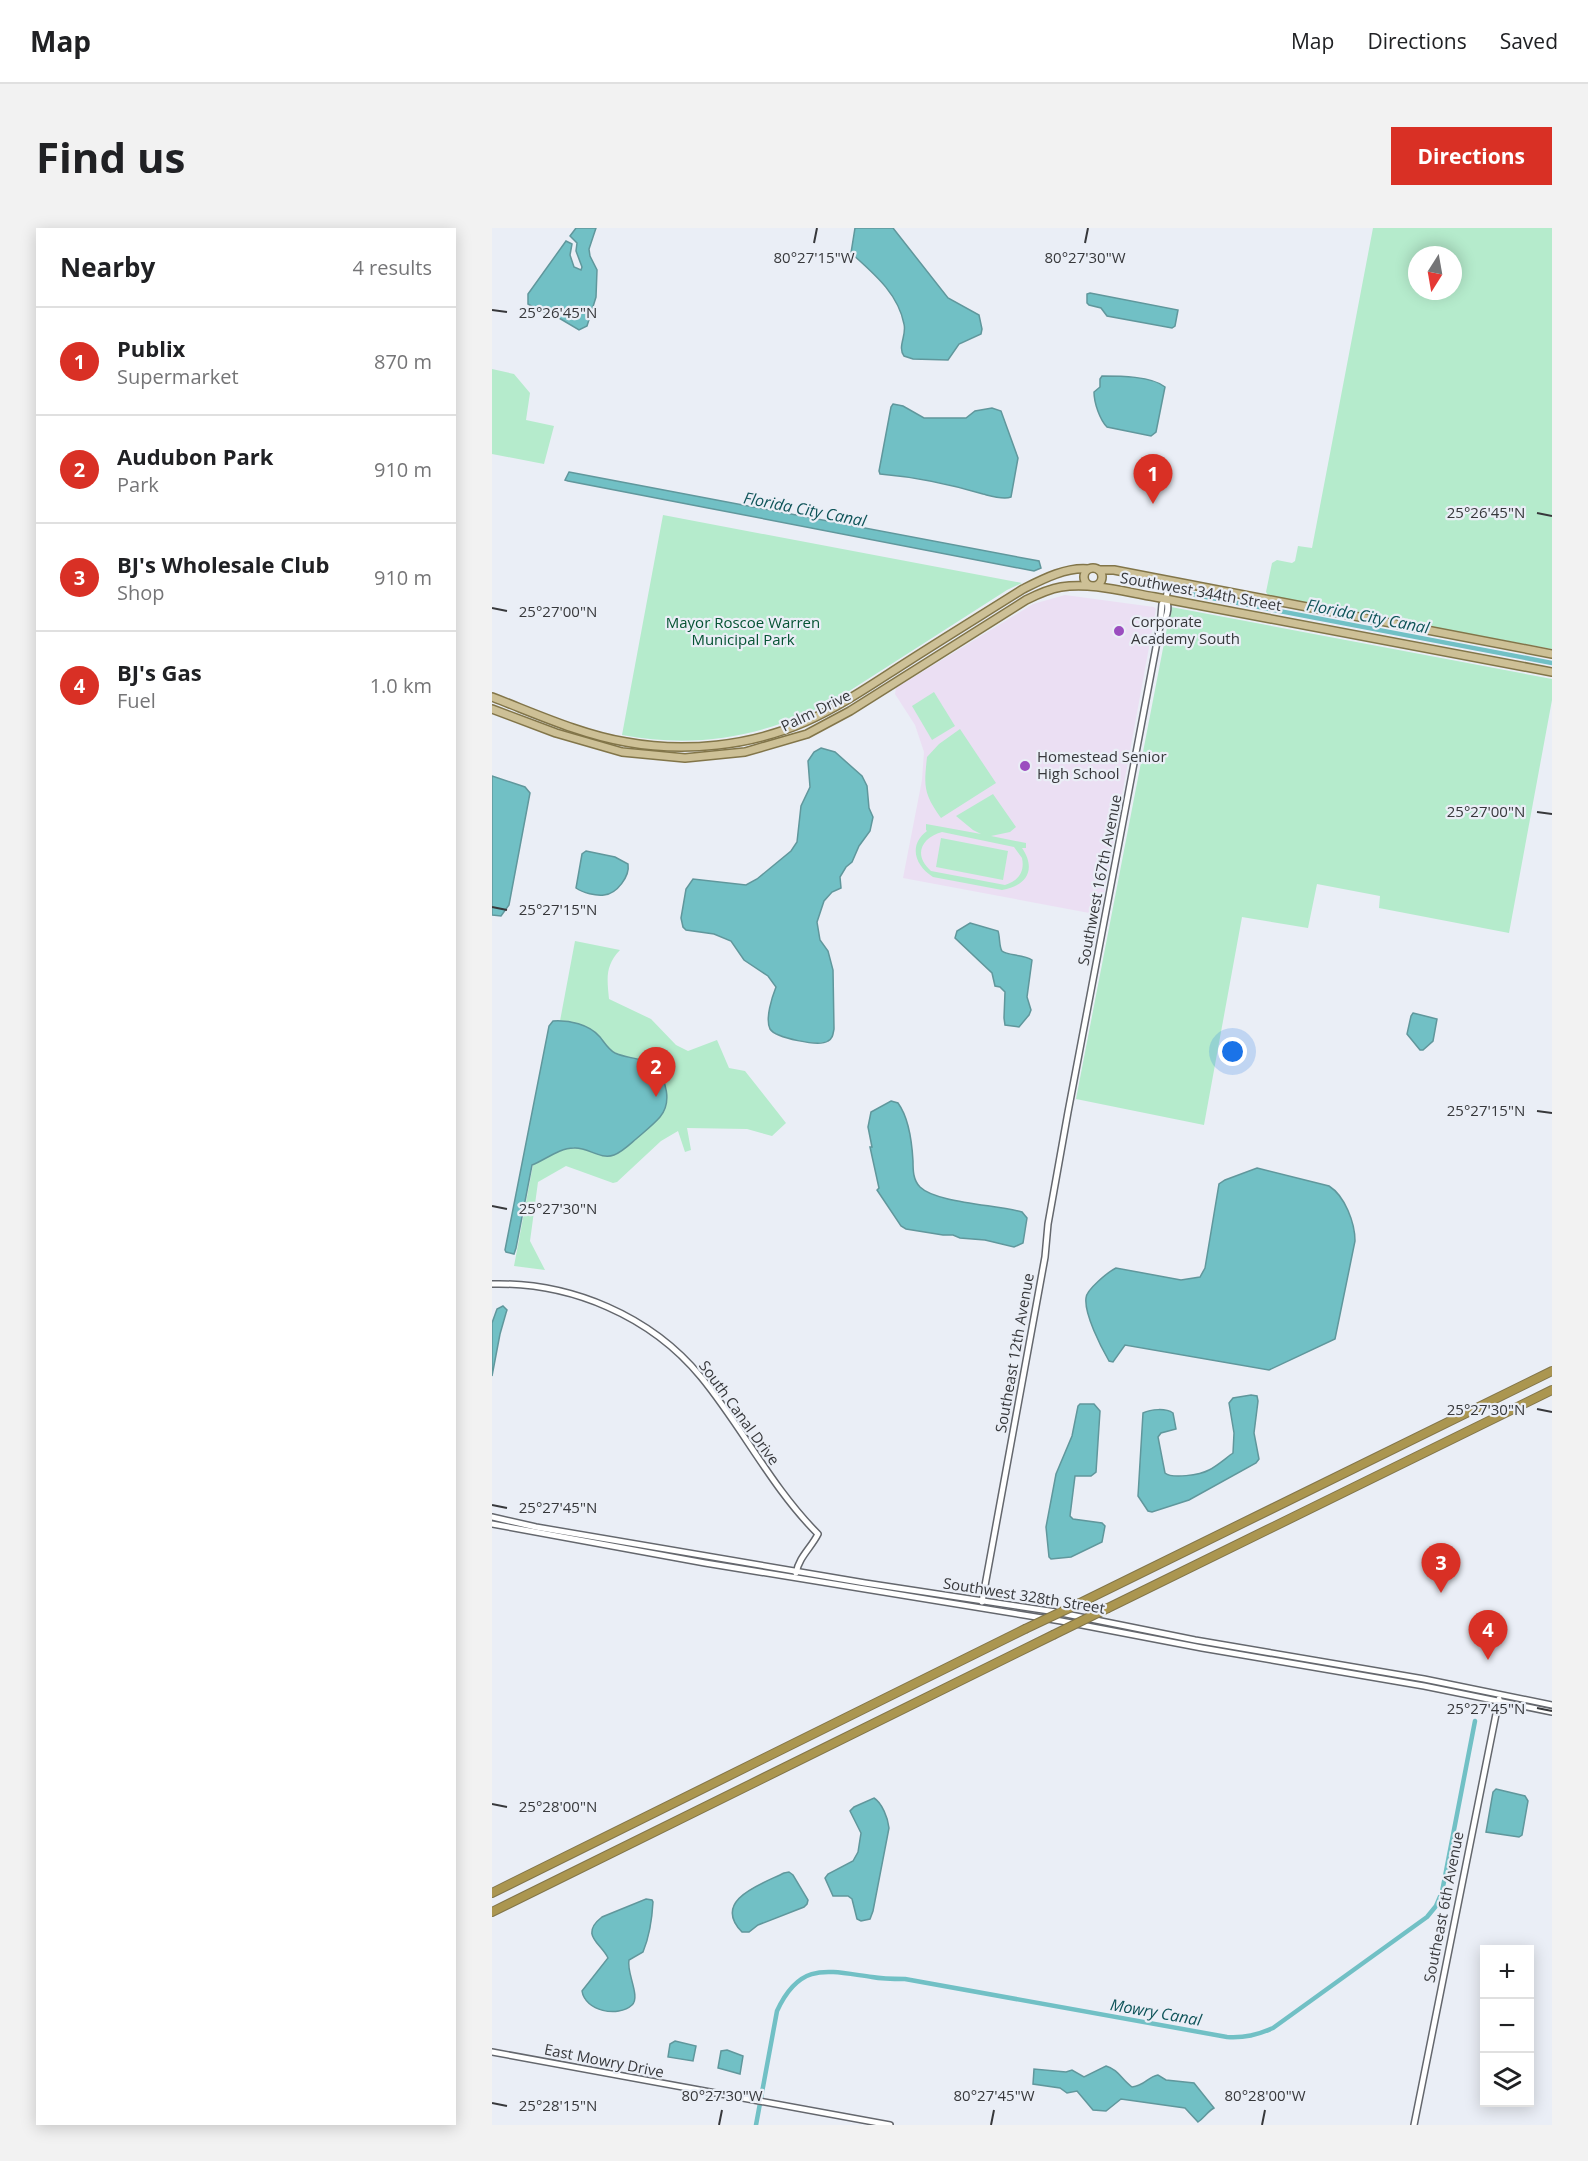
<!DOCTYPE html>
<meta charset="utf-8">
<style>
:root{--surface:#fff;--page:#f2f2f2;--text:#202124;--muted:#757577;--line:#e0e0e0;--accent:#d93025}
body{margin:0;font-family:"Open Sans",sans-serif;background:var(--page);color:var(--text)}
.controls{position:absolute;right:18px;bottom:18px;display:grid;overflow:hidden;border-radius:0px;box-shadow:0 3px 15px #0003}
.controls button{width:54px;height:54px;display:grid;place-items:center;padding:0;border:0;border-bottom:2px solid var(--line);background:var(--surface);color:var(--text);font:30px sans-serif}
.compass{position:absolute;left:916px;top:18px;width:54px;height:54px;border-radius:50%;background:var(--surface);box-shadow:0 3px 15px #0003;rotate:191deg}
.you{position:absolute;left:741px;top:824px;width:21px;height:21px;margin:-15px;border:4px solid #fff;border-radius:50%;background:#1a73e8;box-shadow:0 0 0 9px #1a73e833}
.badge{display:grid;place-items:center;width:39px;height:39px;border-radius:50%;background:var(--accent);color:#fff;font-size:20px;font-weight:700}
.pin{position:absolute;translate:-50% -50px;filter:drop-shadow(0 2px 3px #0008)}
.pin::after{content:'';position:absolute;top:32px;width:21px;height:18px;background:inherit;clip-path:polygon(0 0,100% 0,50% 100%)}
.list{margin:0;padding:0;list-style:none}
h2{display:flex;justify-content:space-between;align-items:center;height:78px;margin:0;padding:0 24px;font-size:26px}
h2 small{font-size:20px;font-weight:400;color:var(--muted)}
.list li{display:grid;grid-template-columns:39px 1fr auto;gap:18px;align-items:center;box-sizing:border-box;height:108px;padding:0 24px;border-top:2px solid var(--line)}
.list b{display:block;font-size:22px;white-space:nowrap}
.list p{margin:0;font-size:20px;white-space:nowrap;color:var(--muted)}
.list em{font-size:20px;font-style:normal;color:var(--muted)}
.icon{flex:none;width:33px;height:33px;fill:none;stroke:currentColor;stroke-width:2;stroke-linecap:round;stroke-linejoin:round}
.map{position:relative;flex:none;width:1060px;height:1897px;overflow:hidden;border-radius:0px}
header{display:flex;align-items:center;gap:36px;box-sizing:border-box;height:84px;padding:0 30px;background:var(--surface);border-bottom:2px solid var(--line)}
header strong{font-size:28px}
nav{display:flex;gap:33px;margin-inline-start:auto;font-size:21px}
.intro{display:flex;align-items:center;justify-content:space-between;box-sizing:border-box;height:144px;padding:0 36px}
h1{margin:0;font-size:42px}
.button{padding:15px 27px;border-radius:0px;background:var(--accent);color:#fff;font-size:21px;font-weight:700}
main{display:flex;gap:36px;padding:0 36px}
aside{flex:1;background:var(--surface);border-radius:0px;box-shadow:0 3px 15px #0003}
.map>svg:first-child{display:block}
.education{fill:#ebdff3}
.green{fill:#b5ebcc;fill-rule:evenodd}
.water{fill:#71c0c5;stroke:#60979c;stroke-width:1.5}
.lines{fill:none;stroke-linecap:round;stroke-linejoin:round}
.canal{stroke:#71c0c5;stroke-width:4.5}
.minor-casing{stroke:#64676d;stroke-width:8}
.major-casing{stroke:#827549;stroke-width:10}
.highway-casing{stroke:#827549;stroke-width:10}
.minor{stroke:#fff;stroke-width:5}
.major{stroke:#cdc096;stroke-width:7}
.highway{stroke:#ab9650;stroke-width:8}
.highway-bridge-casing{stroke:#827549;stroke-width:10;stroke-linecap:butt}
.highway-bridge{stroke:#ab9650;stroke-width:8}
.ticks{fill:none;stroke:#37383b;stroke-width:2}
.poi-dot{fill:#9b4dbf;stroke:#eaeef6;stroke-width:2}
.labels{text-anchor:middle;stroke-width:4.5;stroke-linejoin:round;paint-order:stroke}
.street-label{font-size:15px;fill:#37383b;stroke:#eaeef6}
.poi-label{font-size:15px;fill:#37383b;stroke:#eaeef6;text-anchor:start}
.park-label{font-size:15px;fill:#065334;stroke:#eaeef6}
.water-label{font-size:16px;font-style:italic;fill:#0f5459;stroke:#eaeef6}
.ticks-label{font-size:15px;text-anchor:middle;fill:#37383b;stroke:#eaeef6;stroke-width:4.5;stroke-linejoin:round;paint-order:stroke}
</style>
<header>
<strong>Map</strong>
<nav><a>Map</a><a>Directions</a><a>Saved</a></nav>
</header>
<div class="intro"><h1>Find us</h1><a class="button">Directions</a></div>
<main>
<aside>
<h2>Nearby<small>4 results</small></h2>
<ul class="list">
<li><span class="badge">1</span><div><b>Publix</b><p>Supermarket</p></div><em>870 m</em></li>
<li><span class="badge">2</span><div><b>Audubon Park</b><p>Park</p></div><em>910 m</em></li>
<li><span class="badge">3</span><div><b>BJ's Wholesale Club</b><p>Shop</p></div><em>910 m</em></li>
<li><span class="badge">4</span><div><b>BJ's Gas</b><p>Fuel</p></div><em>1.0 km</em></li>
</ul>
</aside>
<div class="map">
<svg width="1060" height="1897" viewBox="0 0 1060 1897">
<rect width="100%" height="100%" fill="#eaeef6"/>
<polygon class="education" points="573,367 662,379 664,381 608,687 411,650 430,552 432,524 423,497 403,466 404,460 541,376"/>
<g class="green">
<path d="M 881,0 L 1060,0 L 1060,421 L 810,375 L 776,367 L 774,364 L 780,335 L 785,332 L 800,335 L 803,333 L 806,318 L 820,320 ZM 925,27 L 961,27 L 961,63 L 925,63 Z"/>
<polygon points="0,141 22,146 38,165 34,192 62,198 52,236 0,226"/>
<path d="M 171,287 L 530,355 L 515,362 L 351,467 C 281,507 210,522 130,507 Z"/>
<polygon points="679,379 1060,451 1060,472 1017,705 887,680 888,668 825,656 816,700 750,689 712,897 584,871"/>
<polygon points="442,464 463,498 440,512 420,478"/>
<path d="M 468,501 L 504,555 L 449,590 C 431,565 432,558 435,529 L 447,516 Z"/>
<path d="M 501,566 L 524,599 L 518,604 L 499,608 L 534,615 L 534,620 L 530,620 C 545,642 534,658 510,662 L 441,649 C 423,638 416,617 435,603 L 434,602 L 434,596 L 489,606 L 481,602 L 464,588 ZM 450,604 L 522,619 L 530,630 C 533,644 526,653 513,657 L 439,643 C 421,627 429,610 450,604 Z"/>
<polygon points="449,610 516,623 511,652 444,639"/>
<path d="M 83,713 L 128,722 C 113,738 115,750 117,771 L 159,791 L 184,817 L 196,823 L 225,812 L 237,840 L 253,843 L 294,895 L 280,908 L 255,901 L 195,900 L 199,922 L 193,924 L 186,903 L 169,913 L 125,954 L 121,955 L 74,938 L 46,954 L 38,1013 L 53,1042 L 22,1038 Z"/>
</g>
<g class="water">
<polygon points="84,0 104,0 97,21 98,28 105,42 104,69 95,98 87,102 67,90 41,79 36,76 36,66 74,13 80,16 78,27 82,39 89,42 90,39 84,23 85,15 78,8"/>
<path d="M 363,0 L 401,0 L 456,70 L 487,87 L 490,101 L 489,106 L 467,116 L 456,132 L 421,131 L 412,128 C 405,119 415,107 412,96 C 406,65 381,45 359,25 Z"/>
<polygon points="598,65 686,82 683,98 680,100 615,88 609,80 597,77 595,75 595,66"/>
<path d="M 610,148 C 627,148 660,148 673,159 L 664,204 L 659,208 L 615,199 C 608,192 602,175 602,164 L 608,159 L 608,151 Z"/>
<path d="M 401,176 L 411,178 L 432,190 L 474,190 L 483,183 L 500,180 L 509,183 L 526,230 L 519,269 C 511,272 499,268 491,266 C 457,256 424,249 388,246 L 387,243 L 399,179 Z"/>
<polygon points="77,244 547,333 549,340 542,343 76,253 73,252"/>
<path d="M 329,520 L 343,524 L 370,548 L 375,558 L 377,580 L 381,589 L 378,603 L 367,618 L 360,634 L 354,639 L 348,649 L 349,660 L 340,664 L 332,673 L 325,694 L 328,712 L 336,723 L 341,742 L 342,801 C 341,806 341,810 336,813 C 327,819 284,810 278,801 C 273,791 280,769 284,759 L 276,748 L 252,732 L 239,713 L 222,706 L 194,702 L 191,699 L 189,690 L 194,661 L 201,651 L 254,657 L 265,651 L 299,623 L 305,614 L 309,578 L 318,559 L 316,533 L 322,524 Z"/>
<polygon points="0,548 33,559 38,565 17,677 9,688 0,687"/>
<path d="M 94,623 L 123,629 L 136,636 C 138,648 125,666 112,667 C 104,668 91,665 84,660 L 90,626 Z"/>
<path d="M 478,695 L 506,703 C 508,708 507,719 510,723 C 515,728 532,726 540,732 L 535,769 L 539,782 L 537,787 L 527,799 L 513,797 L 512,790 L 513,764 L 508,759 L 503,758 L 500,745 L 463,710 L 465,703 Z"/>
<polygon points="921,785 945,791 941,813 931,822 928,822 915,806 919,788"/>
<path d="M 61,793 C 77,792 97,796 108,809 C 112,814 117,822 123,825 C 136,831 150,829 162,839 C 175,851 180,875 168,889 C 161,897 152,904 144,911 C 137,917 130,924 122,927 C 108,932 96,919 82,920 C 67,920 53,932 40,937 L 24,1020 L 22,1026 L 14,1024 L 13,1022 L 57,798 Z"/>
<path d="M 399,873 L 406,875 C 417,890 420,915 421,933 C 421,942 421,952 428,959 C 444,975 507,977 530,984 L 535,990 L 531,1015 L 522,1019 L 493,1012 L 468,1010 L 461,1007 L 451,1007 L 414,1001 L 409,998 L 385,962 L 387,960 L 378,919 L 380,919 L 376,899 L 379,884 Z"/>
<path d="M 765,940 L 837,958 C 853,968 863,995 863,1013 L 843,1111 L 777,1142 L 633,1117 L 621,1134 L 617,1133 C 609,1119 592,1086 594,1070 C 594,1062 616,1044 624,1040 L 689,1052 L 708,1049 L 713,1040 L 727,956 L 733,952 Z"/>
<polygon points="11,1078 15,1082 14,1085 8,1106 0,1148 0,1095 5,1081"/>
<path d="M 759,1167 L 765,1168 L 766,1173 L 762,1205 L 767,1231 L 764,1235 L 697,1272 L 660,1284 L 656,1283 L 646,1268 L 651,1185 C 659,1181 674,1180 681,1185 L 684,1201 L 669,1205 L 666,1209 L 673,1245 C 680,1251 708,1247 717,1242 C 725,1238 734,1230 741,1225 L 742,1205 L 737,1175 L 741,1170 Z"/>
<polygon points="588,1176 602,1176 608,1183 604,1244 599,1248 583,1248 578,1288 581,1291 610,1295 613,1298 610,1314 579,1329 559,1331 557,1329 554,1299 564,1246 580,1208 586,1178"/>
<polygon points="1004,1561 1033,1568 1036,1573 1030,1607 1027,1609 994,1604 1001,1564"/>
<path d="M 382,1570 C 390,1575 396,1590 397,1600 L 381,1683 L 378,1691 L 369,1693 L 365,1691 L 360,1671 L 356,1668 L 341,1668 L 333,1650 L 336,1646 L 361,1633 L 366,1624 L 369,1605 L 358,1583 L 362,1579 Z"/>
<path d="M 297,1644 L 301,1647 L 316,1672 L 315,1676 L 312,1679 L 266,1697 L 257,1704 L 250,1704 C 219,1672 270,1656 292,1645 Z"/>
<path d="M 154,1671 L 160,1672 L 161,1674 C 160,1692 158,1707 151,1724 L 137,1732 C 134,1744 149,1769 140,1777 C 126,1790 93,1783 90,1763 L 116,1730 C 109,1715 87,1707 110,1689 Z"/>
<polygon points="183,1813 204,1818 201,1833 176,1829 178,1816"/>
<polygon points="235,1822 251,1828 248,1846 226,1840 229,1823"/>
<path d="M 614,1838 C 627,1842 629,1851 640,1859 C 653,1858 655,1849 666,1847 L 674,1852 L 702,1855 L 722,1880 C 715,1884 712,1890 706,1894 L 693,1880 L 629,1871 L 614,1883 L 601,1882 L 585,1863 L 575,1865 L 568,1860 L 541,1856 L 542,1841 L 574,1844 L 580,1842 L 592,1849 Z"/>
</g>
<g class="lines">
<g class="canal">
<polyline points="688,364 1060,435"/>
<path d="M 264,1897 L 285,1783 C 308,1733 335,1743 380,1749 C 391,1751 402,1751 413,1751 L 735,1809 C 753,1810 765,1807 781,1800 L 935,1689 L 944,1678 L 950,1664 L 983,1493"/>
</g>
<g class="minor-casing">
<g id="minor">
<path d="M 668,398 C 675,391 678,380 674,371"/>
<path d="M 0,1056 C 79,1054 159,1088 209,1149 C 251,1200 279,1259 326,1306 C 319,1320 307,1329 304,1345"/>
<polyline points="0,1289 44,1299 373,1355 564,1384 703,1412 932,1451 1060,1477"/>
<polyline points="0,1296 213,1335 569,1393 710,1420 932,1458 1060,1484"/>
<polyline points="490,1374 553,1029 556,996 576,884 668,398 670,376 674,371 677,353"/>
<polyline points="0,1824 398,1897"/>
<polyline points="922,1897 1007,1471"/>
</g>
</g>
<g class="major-casing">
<g id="major">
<circle cx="601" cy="349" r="9"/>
<polyline points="607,342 622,342 1060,426"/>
<path d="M 0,469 C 42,485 90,507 134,514 C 193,525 258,518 313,494 C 349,478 382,455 415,434 C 454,409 493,385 531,361 C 551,351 574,339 596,341"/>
<path d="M 0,481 L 64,505 L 130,524 L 193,530 L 253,524 L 315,506 L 358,483 L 534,372 C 546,366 557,361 569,359 C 599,354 633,364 663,369 L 1060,444"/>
</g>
</g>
<g class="highway-casing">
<g id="highway">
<polyline points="588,1375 1060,1143"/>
<polyline points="616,1380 1060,1162"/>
<polyline points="0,1665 533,1401"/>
<polyline points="0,1684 561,1407"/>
</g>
</g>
<use href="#minor" class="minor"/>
<use href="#major" class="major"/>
<use href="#highway" class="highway"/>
<g class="highway-bridge-casing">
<g id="highway-bridge">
<polyline points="533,1401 588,1375"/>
<polyline points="561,1407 616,1380"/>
</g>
</g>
<use href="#highway-bridge" class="highway-bridge"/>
</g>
<path class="ticks" d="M 322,15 L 325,0M 593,15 L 596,0M 0,82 L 15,84M 1045,285 L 1060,288M 0,380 L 15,383M 1045,584 L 1060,586M 0,679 L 15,682M 1045,883 L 1060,885M 0,978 L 15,981M 1045,1181 L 1060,1184M 0,1277 L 15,1280M 1045,1480 L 1060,1483M 0,1576 L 15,1579M 0,1875 L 15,1878M 227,1897 L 230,1882M 499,1897 L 502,1882M 770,1897 L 773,1882"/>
<g class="poi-dot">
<circle cx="627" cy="403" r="6"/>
<circle cx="533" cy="538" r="6"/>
</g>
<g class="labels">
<g class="street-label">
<text transform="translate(709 364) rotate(10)" y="5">Southwest 344th Street</text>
<text transform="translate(324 483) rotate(-26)" y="5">Palm Drive</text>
<text transform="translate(608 652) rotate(-79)" y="5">Southwest 167th Avenue</text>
<text transform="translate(523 1125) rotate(-80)" y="5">Southeast 12th Avenue</text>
<text transform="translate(247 1185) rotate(54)" y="5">South Canal Drive</text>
<text transform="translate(532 1368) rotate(9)" y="5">Southwest 328th Street</text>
<text transform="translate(952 1679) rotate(-79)" y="5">Southeast 6th Avenue</text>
<text transform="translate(112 1833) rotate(11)" y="5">East Mowry Drive</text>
</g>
<g class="poi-label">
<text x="639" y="399">Corporate<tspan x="639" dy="17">Academy South</tspan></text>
<text x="545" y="534">Homestead Senior<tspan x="545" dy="17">High School</tspan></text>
</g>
<g class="park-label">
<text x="251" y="400">Mayor Roscoe Warren<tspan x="251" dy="17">Municipal Park</tspan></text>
</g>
<g class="water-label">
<text transform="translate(313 281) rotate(11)" y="6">Florida City Canal</text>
<text transform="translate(876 388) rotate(11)" y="6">Florida City Canal</text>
<text transform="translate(664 1784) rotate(10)" y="6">Mowry Canal</text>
</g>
</g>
<g class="ticks-label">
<text x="322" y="35">80°27'15"W</text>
<text x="593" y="35">80°27'30"W</text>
<text x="66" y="90">25°26'45"N</text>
<text x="994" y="290">25°26'45"N</text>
<text x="66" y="389">25°27'00"N</text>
<text x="994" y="589">25°27'00"N</text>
<text x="66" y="687">25°27'15"N</text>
<text x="994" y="888">25°27'15"N</text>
<text x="66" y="986">25°27'30"N</text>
<text x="994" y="1187">25°27'30"N</text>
<text x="66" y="1285">25°27'45"N</text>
<text x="994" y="1486">25°27'45"N</text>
<text x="66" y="1584">25°28'00"N</text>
<text x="230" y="1873">80°27'30"W</text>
<text x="502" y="1873">80°27'45"W</text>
<text x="773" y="1873">80°28'00"W</text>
<text x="66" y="1883">25°28'15"N</text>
</g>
</svg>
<div class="controls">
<button>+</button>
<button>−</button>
<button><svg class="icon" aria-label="layers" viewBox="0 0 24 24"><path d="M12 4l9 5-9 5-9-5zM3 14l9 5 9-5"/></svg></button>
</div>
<svg class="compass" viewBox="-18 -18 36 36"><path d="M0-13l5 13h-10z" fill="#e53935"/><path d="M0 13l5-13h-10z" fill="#757577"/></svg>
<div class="you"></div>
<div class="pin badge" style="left:661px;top:276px">1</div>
<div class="pin badge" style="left:164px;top:869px">2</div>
<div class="pin badge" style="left:949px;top:1365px">3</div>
<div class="pin badge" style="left:996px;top:1432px">4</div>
</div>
</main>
